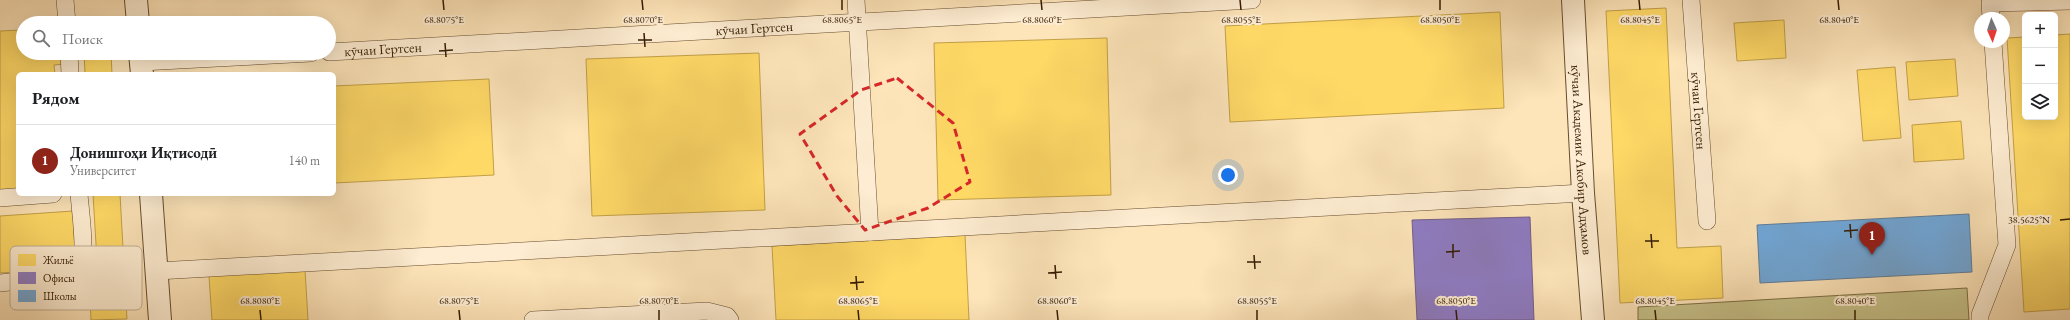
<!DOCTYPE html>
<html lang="ru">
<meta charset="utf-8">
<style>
:root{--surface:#fff;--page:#f2f2f2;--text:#202124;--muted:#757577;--line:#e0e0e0;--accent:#8f2418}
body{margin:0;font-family:"EB Garamond",serif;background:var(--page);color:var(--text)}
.controls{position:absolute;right:12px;top:12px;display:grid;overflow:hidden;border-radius:6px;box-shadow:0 4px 16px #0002}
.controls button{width:36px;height:36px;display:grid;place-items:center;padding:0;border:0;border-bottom:1px solid var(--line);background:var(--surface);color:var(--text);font:20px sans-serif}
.compass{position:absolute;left:1974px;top:12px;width:36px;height:36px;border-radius:50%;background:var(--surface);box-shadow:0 4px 16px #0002;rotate:177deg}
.you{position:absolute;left:1228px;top:175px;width:14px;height:14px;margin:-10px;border:3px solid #fff;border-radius:50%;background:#1a73e8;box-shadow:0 0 0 6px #1a73e833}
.badge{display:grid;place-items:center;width:26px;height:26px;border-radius:50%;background:var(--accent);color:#fff;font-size:13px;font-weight:700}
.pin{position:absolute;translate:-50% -33px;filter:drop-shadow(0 1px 2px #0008)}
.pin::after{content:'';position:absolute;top:21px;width:14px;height:12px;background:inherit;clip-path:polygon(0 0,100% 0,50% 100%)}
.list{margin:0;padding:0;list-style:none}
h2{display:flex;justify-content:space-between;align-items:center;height:52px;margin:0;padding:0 16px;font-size:17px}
h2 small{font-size:13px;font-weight:400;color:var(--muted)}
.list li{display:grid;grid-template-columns:26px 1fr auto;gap:12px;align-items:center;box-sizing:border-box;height:72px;padding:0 16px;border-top:1px solid var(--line)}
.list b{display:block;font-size:15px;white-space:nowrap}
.list p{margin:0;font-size:13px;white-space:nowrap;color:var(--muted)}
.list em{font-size:13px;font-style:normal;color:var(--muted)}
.icon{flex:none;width:22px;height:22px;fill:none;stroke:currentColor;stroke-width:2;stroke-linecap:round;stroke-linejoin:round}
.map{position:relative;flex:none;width:2070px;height:320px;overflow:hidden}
.search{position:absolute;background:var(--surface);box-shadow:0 4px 16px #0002;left:16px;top:16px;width:320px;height:44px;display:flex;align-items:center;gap:10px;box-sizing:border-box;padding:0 14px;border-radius:22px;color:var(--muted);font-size:15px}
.panel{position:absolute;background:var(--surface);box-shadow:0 4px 16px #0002;left:16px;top:72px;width:320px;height:124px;border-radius:6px}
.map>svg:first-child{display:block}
.green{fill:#c7c28a;stroke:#7d6e45}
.homes{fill:#ffd966;stroke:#c2a047}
.offices{fill:#8e7cc3;stroke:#735f88}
.schools{fill:#6fa8dc;stroke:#5d7d9a}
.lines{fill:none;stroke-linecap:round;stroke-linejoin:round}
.lane-casing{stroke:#664c2e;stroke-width:18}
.street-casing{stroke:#664c2e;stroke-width:24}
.lane{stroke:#feedd2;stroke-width:17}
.street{stroke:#feedd2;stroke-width:22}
.marked{fill:none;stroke:#d62828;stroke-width:3;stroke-dasharray:8 5;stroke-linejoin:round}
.ticks{fill:none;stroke:#331a00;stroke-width:1.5}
.labels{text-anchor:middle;stroke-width:4;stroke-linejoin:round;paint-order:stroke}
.street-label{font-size:14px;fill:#331a00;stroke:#feedd2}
.key{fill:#feedd2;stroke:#c1ae93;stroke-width:1}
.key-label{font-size:11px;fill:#331a00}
.ticks-label{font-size:10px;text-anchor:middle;fill:#331a00;stroke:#feedd2;stroke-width:4;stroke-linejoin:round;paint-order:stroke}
</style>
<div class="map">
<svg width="2070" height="320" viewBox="0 0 2070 320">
<rect width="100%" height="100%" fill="#fde4b9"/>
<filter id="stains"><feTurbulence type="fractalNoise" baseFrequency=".005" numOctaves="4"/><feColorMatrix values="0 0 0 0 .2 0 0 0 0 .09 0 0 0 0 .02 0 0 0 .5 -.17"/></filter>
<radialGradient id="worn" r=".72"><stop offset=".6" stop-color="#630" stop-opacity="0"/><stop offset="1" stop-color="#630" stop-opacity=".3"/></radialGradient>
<polygon class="green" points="1967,288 1969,320 1638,320 1638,307"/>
<g class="homes">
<polygon points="1666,8 1677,248 1721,246 1723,298 1620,303 1606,11"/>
<polygon points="1500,12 1504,108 1230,122 1225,26"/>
<polygon points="1784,20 1786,58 1737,61 1734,23"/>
<polygon points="23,30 23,53 64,53 64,64 54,65 55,74 18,74 18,193 0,194 0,31"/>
<polygon points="2070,34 2070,309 2024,312 2007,38 2025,37 2025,117 2055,117 2055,35"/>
<polygon points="1107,38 1111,195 938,200 934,43"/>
<polygon points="84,53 111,53 112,74 85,74"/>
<polygon points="759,53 765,210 592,216 586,59"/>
<polygon points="1955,59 1958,96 1909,100 1906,62"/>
<polygon points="1895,67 1901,138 1863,141 1857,70"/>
<polygon points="489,79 494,175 334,183 334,86"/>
<polygon points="1961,121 1964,159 1914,162 1912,125"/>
<polygon points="93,194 120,194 127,319 91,320 89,277 98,277"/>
<polygon points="73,211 76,268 0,273 0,216"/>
<polygon points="965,235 969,320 776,320 772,246"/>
<polygon points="305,270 308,320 212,320 209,276"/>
</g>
<polygon class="offices" points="1530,217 1534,320 1417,320 1412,220"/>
<polygon class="schools" points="1969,214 1972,272 1760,283 1757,225"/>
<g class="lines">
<g class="lane-casing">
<g id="lane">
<polyline points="65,0 67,23"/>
<polyline points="856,0 870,232"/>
<path id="s1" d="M 1691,0 L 1707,221"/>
<polyline points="1991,18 1990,3 2070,1"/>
<path id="s2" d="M 329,52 L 1252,0"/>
<polyline points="69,53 70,74"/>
<polyline points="141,62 311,53"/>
<polyline points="0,198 53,194"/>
<polyline points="157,271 1583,193"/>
<path d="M 0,283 L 73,275 C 75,273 77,273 78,271 C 88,261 80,209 79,194"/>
<polyline points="533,320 707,311 727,316 730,320"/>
<polyline points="1980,320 1980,315 2007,245 1993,42"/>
</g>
</g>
<g class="street-casing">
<g id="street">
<polyline points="136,0 138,23"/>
<path id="s3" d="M 1573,0 L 1583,193 L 1593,320"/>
<polyline points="140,53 142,74"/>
<polyline points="151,194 160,320"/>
</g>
</g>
<use href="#lane" class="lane"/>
<use href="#street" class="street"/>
</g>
<path class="marked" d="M 897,78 L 953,123 L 970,182 L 928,208 L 865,230 L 837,196 L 800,134 L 861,90 Z"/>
<path class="ticks" d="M 443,0 L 444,10M 642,0 L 643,10M 842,0 L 842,10M 1041,0 L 1042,10M 1240,0 L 1241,10M 1440,0 L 1440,10M 1639,0 L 1640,10M 1838,0 L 1839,10M 644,33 L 645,47M 638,40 L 652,40M 445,43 L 446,57M 439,51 L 453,50M 2060,220 L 2070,219M 1850,224 L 1851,238M 1844,231 L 1858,230M 1651,234 L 1652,248M 1645,241 L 1659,241M 1453,244 L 1453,258M 1446,252 L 1460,251M 1254,255 L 1255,269M 1247,262 L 1261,262M 1055,265 L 1056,279M 1048,273 L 1062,272M 856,276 L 857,290M 850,283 L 864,282M 260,310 L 261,320M 459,310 L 460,320M 659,310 L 659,320M 858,310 L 859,320M 1057,310 L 1058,320M 1257,310 L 1257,320M 1456,310 L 1457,320M 1655,310 L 1656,320M 1855,310 L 1855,320"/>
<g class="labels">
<g class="street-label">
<text dy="5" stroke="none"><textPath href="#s2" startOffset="426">кӯчаи Гертсен</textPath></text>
<text dy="5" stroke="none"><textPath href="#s2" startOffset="54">кӯчаи Гертсен</textPath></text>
<text dy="5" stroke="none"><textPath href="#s1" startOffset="111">кӯчаи Гертсен</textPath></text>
<text dy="5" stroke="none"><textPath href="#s3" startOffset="160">кӯчаи Академик Акобир Адҳамов</textPath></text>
</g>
</g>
<rect x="10" y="246" width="132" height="64" rx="6" class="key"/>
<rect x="18" y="254" width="18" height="12" fill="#ffd966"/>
<rect x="18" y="272" width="18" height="12" fill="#8e7cc3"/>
<rect x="18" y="290" width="18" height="12" fill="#6fa8dc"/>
<g class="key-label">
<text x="43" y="264">Жильё</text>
<text x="43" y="282">Офисы</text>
<text x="43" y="300">Школы</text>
</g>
<g class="ticks-label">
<text x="444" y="23">68.8075°E</text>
<text x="643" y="23">68.8070°E</text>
<text x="842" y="23">68.8065°E</text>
<text x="1042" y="23">68.8060°E</text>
<text x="1241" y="23">68.8055°E</text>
<text x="1440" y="23">68.8050°E</text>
<text x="1640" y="23">68.8045°E</text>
<text x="1839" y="23">68.8040°E</text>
<text x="2029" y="223">38.5625°N</text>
<text x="260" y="304">68.8080°E</text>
<text x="459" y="304">68.8075°E</text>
<text x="659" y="304">68.8070°E</text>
<text x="858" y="304">68.8065°E</text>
<text x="1057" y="304">68.8060°E</text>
<text x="1257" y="304">68.8055°E</text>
<text x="1456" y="304">68.8050°E</text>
<text x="1655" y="304">68.8045°E</text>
<text x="1855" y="304">68.8040°E</text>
</g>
<rect width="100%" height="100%" filter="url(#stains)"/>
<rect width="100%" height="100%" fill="url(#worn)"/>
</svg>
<div class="controls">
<button>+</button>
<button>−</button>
<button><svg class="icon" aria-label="layers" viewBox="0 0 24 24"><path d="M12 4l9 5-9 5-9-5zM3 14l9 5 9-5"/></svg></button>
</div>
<svg class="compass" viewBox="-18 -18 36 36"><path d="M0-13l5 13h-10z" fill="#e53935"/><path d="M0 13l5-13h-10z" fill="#757577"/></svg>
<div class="you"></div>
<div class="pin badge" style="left:1872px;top:255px">1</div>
<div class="search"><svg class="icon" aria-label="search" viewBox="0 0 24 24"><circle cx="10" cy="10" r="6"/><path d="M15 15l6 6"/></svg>Поиск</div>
<section class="panel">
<h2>Рядом<small></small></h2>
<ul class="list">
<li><span class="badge">1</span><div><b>Донишгоҳи Иқтисодӣ</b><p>Университет</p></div><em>140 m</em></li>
</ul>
</section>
</div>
